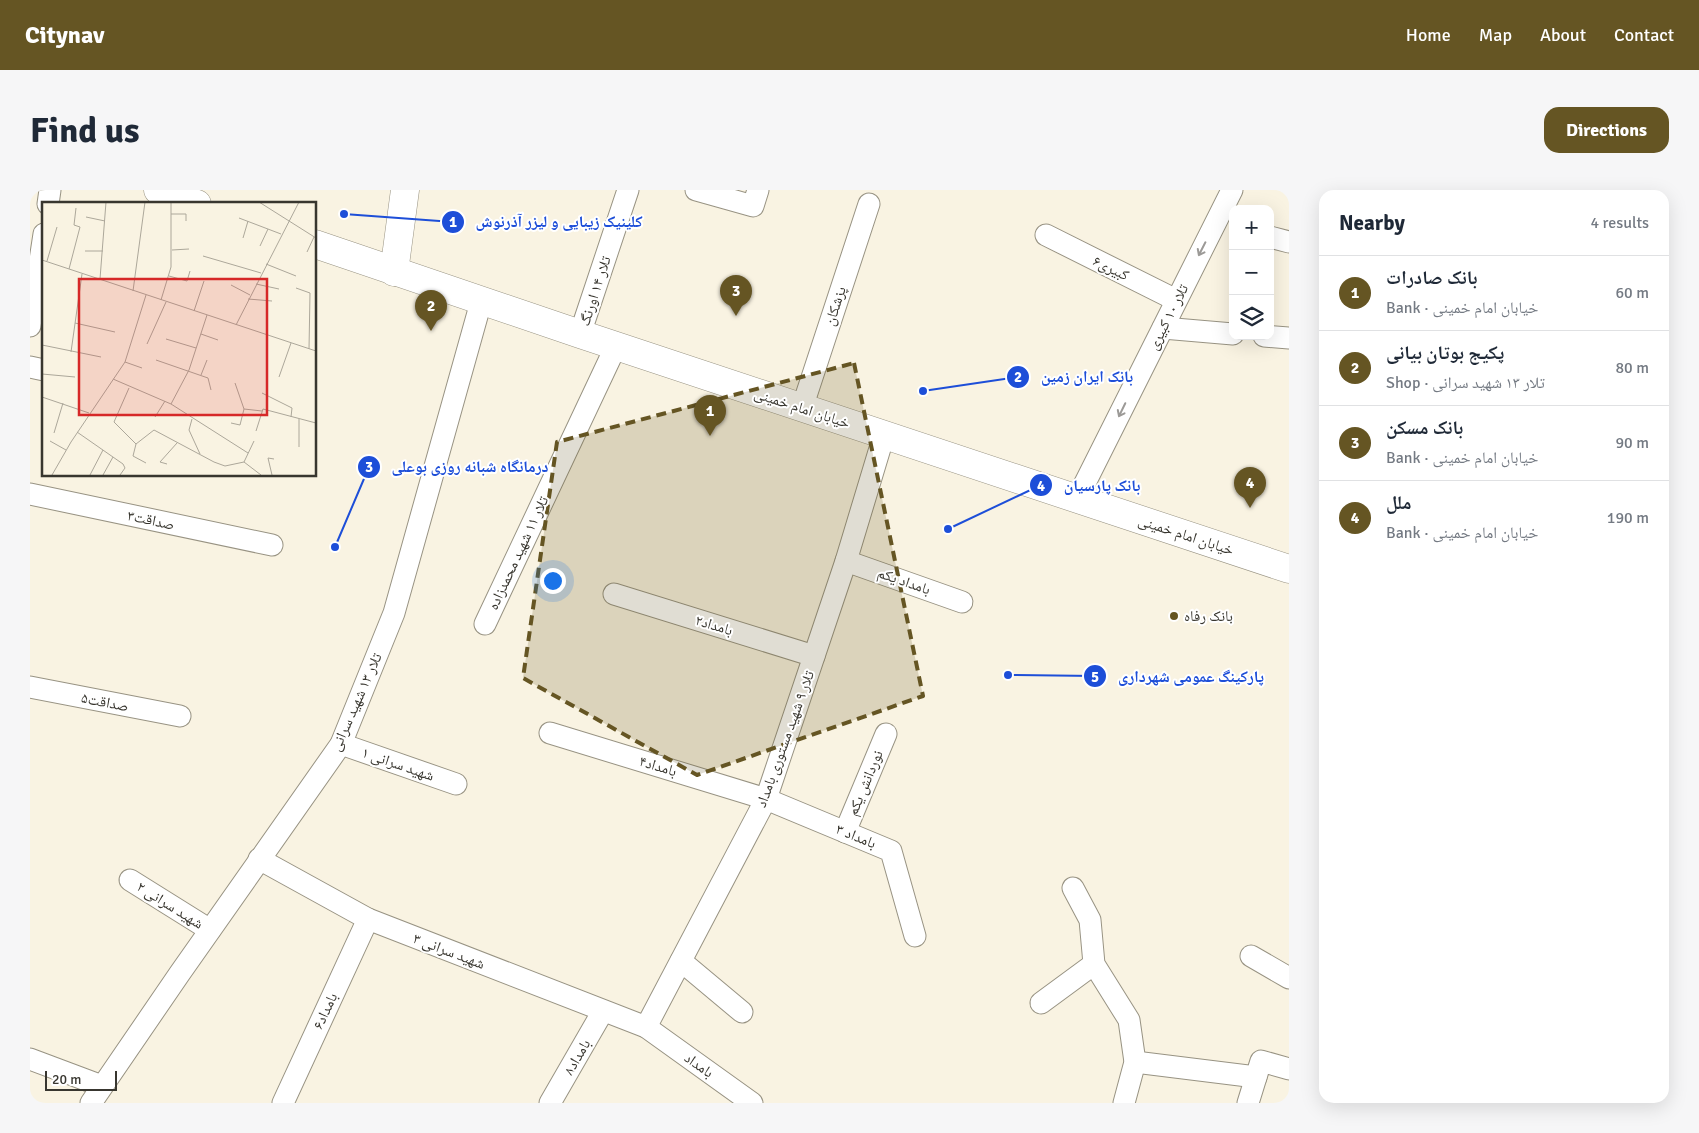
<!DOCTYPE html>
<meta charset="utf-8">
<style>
:root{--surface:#fff;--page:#f6f6f7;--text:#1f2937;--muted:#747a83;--line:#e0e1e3;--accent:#655523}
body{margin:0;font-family:Signika,"Noto Naskh Arabic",sans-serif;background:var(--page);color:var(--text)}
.controls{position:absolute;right:15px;top:15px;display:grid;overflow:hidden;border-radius:10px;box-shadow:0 5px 20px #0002}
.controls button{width:45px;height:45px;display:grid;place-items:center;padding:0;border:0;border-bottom:1px solid var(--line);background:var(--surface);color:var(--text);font:25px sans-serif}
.scale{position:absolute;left:15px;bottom:12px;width:72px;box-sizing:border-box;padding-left:5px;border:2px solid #38362f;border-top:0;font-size:14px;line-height:18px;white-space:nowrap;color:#38362f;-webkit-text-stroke:4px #fff;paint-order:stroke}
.you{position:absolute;left:522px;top:390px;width:18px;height:18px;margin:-12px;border:4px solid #fff;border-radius:50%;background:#1a73e8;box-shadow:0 0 0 8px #1a73e833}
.badge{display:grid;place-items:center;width:32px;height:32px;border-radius:50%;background:var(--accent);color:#fff;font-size:16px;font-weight:700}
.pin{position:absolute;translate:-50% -41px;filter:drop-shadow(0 1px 2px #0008)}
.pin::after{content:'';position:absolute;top:26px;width:18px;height:15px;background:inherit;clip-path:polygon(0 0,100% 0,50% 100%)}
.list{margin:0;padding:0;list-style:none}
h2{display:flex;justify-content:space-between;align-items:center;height:65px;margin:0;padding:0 20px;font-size:21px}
h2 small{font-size:16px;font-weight:400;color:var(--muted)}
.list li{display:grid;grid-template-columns:32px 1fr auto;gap:15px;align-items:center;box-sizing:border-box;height:75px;padding:0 20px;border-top:1px solid var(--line)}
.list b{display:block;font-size:19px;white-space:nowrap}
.list p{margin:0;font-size:16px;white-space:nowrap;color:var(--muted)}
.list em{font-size:16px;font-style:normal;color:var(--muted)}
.icon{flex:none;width:28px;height:28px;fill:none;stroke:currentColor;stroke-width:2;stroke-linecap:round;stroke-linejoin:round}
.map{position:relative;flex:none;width:1259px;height:913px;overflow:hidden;border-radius:15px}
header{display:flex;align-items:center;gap:30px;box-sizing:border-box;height:70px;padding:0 25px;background:var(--accent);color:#fff}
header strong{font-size:24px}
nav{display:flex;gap:28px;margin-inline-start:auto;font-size:18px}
.intro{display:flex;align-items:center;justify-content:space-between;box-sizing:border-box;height:120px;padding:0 30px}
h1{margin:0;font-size:35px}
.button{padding:12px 22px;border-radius:15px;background:var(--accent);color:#fff;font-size:18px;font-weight:700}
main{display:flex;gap:30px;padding:0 30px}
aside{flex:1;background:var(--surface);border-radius:15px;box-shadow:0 5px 20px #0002}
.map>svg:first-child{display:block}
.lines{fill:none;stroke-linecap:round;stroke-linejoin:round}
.minor-casing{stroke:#989383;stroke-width:23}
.secondary-casing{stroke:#989383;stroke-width:29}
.primary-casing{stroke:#989383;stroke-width:29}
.minor{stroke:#fff;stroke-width:21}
.secondary{stroke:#fff;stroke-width:28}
.primary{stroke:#fff;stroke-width:28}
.oneway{stroke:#9c9a97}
.marked{fill:#655523;fill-opacity:0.2;stroke:#655523;stroke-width:4;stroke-dasharray:10 6;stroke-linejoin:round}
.poi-dot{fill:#655523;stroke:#fff;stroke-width:2}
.labels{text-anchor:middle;stroke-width:4;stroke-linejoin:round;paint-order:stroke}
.street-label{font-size:15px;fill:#38362f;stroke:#fff}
.poi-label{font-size:15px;fill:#38362f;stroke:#fff;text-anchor:start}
.inset-road{fill:none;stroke:#aca79a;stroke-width:1}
.view{fill:#d62828;fill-opacity:0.15;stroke:#d62828;stroke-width:2.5}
.inset-edge{fill:none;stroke:#38362f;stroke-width:2.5}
.leader{fill:none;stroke:#1d4ed8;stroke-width:2}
.callout-dot{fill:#1d4ed8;stroke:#fff;stroke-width:2}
.mark-label{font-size:15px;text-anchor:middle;font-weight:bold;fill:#fff}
.callout-label{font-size:16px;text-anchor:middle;font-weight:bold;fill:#1d4ed8;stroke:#fff;stroke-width:4;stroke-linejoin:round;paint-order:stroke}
</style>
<header>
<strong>Citynav</strong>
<nav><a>Home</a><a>Map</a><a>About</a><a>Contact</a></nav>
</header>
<div class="intro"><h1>Find us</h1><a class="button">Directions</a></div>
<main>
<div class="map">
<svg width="1259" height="913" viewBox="0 0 1259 913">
<rect width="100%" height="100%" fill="#f9f3e2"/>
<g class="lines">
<g class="minor-casing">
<g id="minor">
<polyline points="666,0 723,16 728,0"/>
<polyline points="18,14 20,0"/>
<polyline points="1016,45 1146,110"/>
<polyline points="1240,47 1259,52"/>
<polyline points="0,136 14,44"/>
<polyline points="1133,138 1203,144"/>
<polyline points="550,144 598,0"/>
<polyline points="1234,146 1259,148"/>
<polyline points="0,177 14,180"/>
<polyline points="772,218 839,14"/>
<polyline points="0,304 242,355"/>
<polyline points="1047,309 1202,0"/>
<polyline points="816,371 932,412"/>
<polyline points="584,404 784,466"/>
<polyline points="455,434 586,156"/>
<polyline points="0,497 150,526"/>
<polyline points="520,543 736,609 861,661 885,746"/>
<polyline points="311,554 426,594"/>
<polyline points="815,642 856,544"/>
<polyline points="229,669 338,729 616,837 722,913"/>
<polyline points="100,690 180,740"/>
<polyline points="1043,698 1060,730 1064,774 1099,830 1105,872 1094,913"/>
<polyline points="1221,766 1259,788"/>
<polyline points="651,771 712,822"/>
<polyline points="1011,813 1064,774"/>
<polyline points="616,837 736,609 816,371 854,245"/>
<polyline points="0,869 72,896"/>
<polyline points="1105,872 1226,887"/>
<polyline points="61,913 150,783 311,554 364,423 451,112"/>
<polyline points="253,913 338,729"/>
<polyline points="520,913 573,821"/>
<polyline points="1218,913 1231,871 1259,879"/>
</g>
</g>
<g class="secondary-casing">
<polyline id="secondary" points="364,82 375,0"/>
</g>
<g class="primary-casing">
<g id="primary">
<polyline points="128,0 167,14"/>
<polyline points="285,54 550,144 1259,379"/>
</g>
</g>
<use href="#minor" class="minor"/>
<use href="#secondary" class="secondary"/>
<use href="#primary" class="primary"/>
</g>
<defs><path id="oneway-shaft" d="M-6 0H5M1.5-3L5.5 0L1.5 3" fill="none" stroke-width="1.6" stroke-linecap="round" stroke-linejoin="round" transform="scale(1.25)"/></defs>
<g class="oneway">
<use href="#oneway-shaft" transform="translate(1172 59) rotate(117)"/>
<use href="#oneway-shaft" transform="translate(1092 220) rotate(116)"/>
</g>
<path class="marked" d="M 824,173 L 893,506 L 667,585 L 493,488 L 527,252 Z"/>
<circle class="poi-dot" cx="1144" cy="426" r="5"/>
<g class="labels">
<g class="street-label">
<text transform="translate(1081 78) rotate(26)" y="5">کبیری۶</text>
<text transform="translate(565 101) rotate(-72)" y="5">تلار ۱۴ اورنگ</text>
<text transform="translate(805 116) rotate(-72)" y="5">پزشکان</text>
<text transform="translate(1138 127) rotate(-63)" y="5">تلار ۱۰ کبیری</text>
<text transform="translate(772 218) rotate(18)" y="5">خیابان امام خمینی</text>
<text transform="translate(121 330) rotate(12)" y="5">صداقت۳</text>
<text transform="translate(1156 345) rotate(18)" y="5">خیابان امام خمینی</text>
<text transform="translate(488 363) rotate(-65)" y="5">تلار ۱۱ شهید محمدزاده</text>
<text transform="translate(874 391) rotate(19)" y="5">بامداد یکم</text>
<text transform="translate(684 435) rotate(17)" y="5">بامداد۲</text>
<text transform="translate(75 512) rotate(11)" y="5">صداقت۵</text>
<text transform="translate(326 512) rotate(-66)" y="5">تلار ۱۳ شهید سرانی</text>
<text transform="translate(755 549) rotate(-70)" y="5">تلار ۹ شهید مستوری بامداد</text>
<text transform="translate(368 574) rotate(19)" y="5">شهید سرانی ۱</text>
<text transform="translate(628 576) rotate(17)" y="5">بامداد۴</text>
<text transform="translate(835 593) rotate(-67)" y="5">نوردانش یکم</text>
<text transform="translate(826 646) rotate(22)" y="5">بامداد ۳</text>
<text transform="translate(140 715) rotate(32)" y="5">شهید سرانی ۲</text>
<text transform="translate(419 761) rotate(21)" y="5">شهید سرانی ۳</text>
<text transform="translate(295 821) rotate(-65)" y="5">بامداد۶</text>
<text transform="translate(547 867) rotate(-60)" y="5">بامداد۸</text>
<text transform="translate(669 875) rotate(35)" y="5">بامداد</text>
</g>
<g class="poi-label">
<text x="1154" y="431">بانک رفاه</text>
</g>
</g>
<g transform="translate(12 12)">
<rect width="274" height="274" fill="#f9f3e2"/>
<path class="inset-road" d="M 217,0 L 274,36M 129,12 L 144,12 L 144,19M 44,15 L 63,19M 197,16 L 239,32M 201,36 L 206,19M 218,44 L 226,27M 130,48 L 147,47M 43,49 L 61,49M 265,50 L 272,35M 161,54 L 219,71M 0,58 L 274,149M 5,59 L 15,25M 224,62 L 254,74M 27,67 L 38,25 L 32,23 L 34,6M 127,74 L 145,79 L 148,69M 58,77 L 64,0M 214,82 L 237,87M 189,83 L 208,93M 254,86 L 268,91 L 267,147M 91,89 L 103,0M 206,97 L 230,99M 119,98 L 129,65 L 129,0M 152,109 L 162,79M 33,121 L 73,130M 194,123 L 257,0M 159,132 L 176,138M 124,137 L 154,146M 105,142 L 124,100M 0,143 L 59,155M 29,150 L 40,72M 114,158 L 166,176 L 169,188M 83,160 L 100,166M 0,172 L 33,175M 159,173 L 165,158M 237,175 L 249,141M 71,177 L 129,202 L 206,251M 87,186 L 72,220 L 94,242M 220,191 L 250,206 L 249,215M 0,195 L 47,211M 129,202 L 147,168 L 165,113M 202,207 L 220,209M 113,215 L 123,199M 150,217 L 147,228 L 158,252M 189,221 L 198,223 L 202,207 L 193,181M 214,229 L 221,207 L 274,221M 35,230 L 81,262 L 83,266 L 78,273M 12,231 L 21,201M 8,239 L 24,248M 257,245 L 257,217M 202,260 L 212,239M 202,260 L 219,273M 104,261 L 91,254 L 94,242 L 112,228 L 172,260 L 183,264 L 202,260M 125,262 L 118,260 L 135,241M 10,273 L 29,240 L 83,160 L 104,93M 48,273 L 61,248M 61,273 L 71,255M 230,273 L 226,256 L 232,257"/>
<path class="view" d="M 37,77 L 225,77 L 225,213 L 37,213 Z"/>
<rect width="274" height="274" class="inset-edge"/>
</g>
<path class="leader" d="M314 24L423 32M893 201L988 187M305 357L339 277M918 339L1011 295M978 485L1065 486"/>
<g class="callout-dot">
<circle cx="314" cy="24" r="5"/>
<circle cx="893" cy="201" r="5"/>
<circle cx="305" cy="357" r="5"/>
<circle cx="918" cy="339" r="5"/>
<circle cx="978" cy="485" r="5"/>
<circle cx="423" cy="32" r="12"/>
<circle cx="988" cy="187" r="12"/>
<circle cx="339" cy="277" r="12"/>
<circle cx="1011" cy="295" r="12"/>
<circle cx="1065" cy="486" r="12"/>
</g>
<g class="mark-label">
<text x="423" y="37">1</text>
<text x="988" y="192">2</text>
<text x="339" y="282">3</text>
<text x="1011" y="301">4</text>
<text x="1065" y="492">5</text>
</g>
<g class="callout-label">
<text x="529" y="37">کلینیک زیبایی و لیزر آذرنوش</text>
<text x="1057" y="192">بانک ایران زمین</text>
<text x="440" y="282">درمانگاه شبانه روزی بوعلی</text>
<text x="1072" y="301">بانک پارسیان</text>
<text x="1161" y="492">پارکینگ عمومی شهرداری</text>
</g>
</svg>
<div class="controls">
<button>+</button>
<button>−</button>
<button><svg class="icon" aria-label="layers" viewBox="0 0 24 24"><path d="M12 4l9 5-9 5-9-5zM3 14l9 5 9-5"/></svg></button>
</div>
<div class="scale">20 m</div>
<div class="you"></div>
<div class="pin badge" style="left:680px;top:246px">1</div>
<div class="pin badge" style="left:401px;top:141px">2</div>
<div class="pin badge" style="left:706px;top:126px">3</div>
<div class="pin badge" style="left:1220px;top:318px">4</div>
</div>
<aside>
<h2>Nearby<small>4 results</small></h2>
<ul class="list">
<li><span class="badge">1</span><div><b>بانک صادرات</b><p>Bank · خیابان امام خمینی</p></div><em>60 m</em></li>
<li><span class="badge">2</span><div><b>پکیج بوتان بیانی</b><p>Shop · تلار ۱۳ شهید سرانی</p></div><em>80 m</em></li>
<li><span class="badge">3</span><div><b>بانک مسکن</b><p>Bank · خیابان امام خمینی</p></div><em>90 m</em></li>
<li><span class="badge">4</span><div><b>ملل</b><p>Bank · خیابان امام خمینی</p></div><em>190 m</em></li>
</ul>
</aside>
</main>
